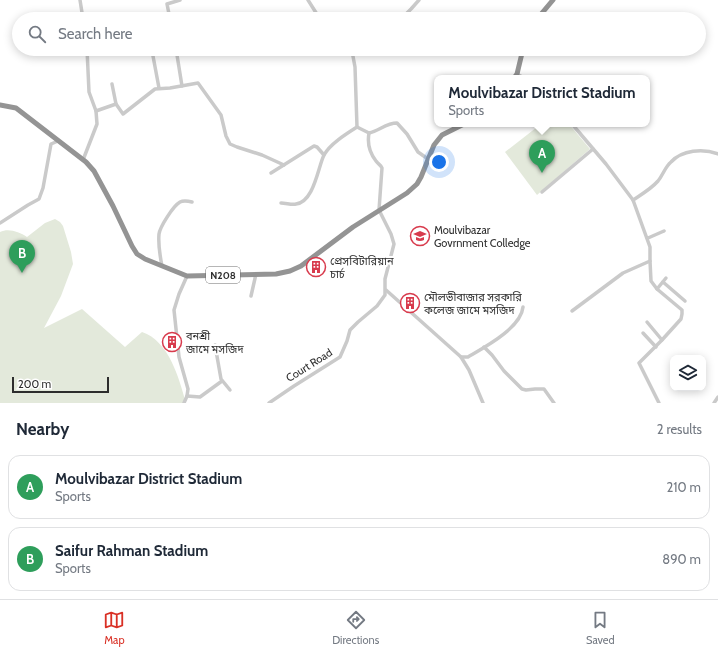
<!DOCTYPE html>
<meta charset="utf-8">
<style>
:root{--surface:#fff;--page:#f6f6f7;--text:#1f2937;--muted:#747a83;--line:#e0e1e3;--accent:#d93025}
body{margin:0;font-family:Cabin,"Noto Sans Bengali",sans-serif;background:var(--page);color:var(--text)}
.controls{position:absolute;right:12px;bottom:12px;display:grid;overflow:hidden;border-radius:8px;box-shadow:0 2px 10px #0003}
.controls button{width:36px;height:36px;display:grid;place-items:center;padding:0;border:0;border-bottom:1px solid var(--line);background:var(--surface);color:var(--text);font:20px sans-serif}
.scale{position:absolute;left:12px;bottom:10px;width:97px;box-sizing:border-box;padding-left:4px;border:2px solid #2d2d2d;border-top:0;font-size:11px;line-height:14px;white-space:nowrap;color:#2d2d2d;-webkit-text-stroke:3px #fff;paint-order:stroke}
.you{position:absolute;left:439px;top:162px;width:14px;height:14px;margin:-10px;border:3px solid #fff;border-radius:50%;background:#1a73e8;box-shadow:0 0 0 6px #1a73e833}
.badge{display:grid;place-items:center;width:26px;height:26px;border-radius:50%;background:var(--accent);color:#fff;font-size:13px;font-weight:700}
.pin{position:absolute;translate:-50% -33px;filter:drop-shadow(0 1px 2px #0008)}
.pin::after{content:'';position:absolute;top:21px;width:14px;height:12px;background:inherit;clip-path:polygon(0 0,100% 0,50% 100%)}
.popup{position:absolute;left:434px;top:75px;width:216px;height:52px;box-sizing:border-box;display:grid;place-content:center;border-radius:8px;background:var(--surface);filter:drop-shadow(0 1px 3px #0005);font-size:13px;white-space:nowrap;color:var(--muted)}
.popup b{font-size:15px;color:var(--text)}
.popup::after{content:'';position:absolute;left:50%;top:100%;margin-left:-8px;border:8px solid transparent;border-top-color:var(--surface)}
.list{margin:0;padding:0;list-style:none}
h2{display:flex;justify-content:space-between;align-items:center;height:52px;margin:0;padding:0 16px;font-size:17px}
h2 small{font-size:13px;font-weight:400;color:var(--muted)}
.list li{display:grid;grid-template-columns:26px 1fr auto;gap:12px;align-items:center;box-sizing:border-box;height:64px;margin:0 8px 8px;padding:0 8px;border:1px solid var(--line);border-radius:12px}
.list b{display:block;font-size:15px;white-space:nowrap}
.list p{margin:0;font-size:13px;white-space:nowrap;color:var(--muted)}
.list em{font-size:13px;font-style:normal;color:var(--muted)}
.icon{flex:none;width:22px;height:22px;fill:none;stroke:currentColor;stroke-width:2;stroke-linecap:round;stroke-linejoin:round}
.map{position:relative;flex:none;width:718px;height:403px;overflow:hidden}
.search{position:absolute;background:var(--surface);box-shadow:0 2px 10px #0003;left:12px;right:12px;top:12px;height:44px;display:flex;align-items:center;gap:10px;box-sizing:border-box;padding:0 14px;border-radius:22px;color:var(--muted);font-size:15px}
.sheet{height:196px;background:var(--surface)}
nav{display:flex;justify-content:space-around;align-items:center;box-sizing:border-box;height:56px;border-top:1px solid var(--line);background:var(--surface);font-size:11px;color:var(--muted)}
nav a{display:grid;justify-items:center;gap:2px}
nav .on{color:var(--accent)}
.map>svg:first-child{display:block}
.green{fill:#e3e9db}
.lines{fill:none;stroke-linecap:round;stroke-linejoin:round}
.minor{stroke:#cacaca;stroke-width:3.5}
.highway{stroke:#949494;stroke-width:5}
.labels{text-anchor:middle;stroke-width:4;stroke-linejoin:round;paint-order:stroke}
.shield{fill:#fff;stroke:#6c6c6c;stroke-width:1}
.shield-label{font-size:10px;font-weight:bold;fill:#2d2d2d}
.poi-label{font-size:11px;fill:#2d2d2d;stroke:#fff;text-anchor:start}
.street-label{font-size:11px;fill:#2d2d2d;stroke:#fff}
</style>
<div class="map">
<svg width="718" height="403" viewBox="0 0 718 403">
<rect width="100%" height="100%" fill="#fff"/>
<g class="green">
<polygon points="541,124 569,124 590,149 537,195 505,152"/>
<path d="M 55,219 L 60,222 L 63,226 L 71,252 L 73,264 L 61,296 L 44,328 L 82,309 L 125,347 L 142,332 C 169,341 179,378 186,403 L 0,403 L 0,232 C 9,228 19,232 27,237 L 45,223 Z"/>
</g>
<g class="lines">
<g class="minor">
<polyline points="80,0 83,19"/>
<polyline points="308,0 320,19"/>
<polyline points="170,19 167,4 180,0"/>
<polyline points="401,19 411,9 419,0"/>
<polyline points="151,49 153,56 159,88"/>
<polyline points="177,49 177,55 182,86"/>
<polyline points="517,74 524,78"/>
<polyline points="112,84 116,104 123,114 155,89 170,88 198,83 221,115 226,136 230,144 237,147 262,155 284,165"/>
<polyline points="96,111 116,104"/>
<polyline points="572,124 606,164 633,200 650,247 650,261 651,281 657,289 682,310 682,314 681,319 662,340 639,363 659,403"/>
<path d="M 357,127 L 369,133 C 379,131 386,123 397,123 L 407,134 L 418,152 L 428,159"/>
<polyline points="83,160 97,124 96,111 89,92 87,49"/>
<polyline points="271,173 314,146 317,147 324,155"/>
<polyline points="542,192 593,149"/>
<path d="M 633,200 C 642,194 651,189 658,181 C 663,175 665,167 671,162 C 682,150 703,148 718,154"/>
<path d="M 281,203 C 286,203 292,205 296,204 C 314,202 318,167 324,155 C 330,144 346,134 357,127 L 355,67 L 352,51 L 358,49"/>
<polyline points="0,223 28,205 39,199 43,188 51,144 58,141"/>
<polyline points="648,238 664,231"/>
<path d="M 162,266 C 160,256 158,245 159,234 C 160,227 173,206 180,202 C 184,200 188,201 192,202"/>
<polyline points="663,282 685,301"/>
<polyline points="657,289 666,278"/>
<polyline points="386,290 461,357 469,370 483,403"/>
<polyline points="251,296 256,274"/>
<polyline points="572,311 623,273 650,261"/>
<polyline points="647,322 662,340"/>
<polyline points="643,333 656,347"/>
<polyline points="215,345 221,379 230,390"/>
<polyline points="484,347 492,355 504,371 522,389 526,390 535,389 544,389 554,403"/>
<path d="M 461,357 L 468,357 C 485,347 521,328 523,307"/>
<polyline points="187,396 200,397 222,381"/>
<polyline points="184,403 187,396 188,389 179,357 174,310 179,294 187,276"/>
<path d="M 269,403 L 294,386 L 340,357 L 347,341 L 350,330 L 358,322 L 377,306 L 385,295 L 385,279 L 394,244 L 391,234 L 379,210 L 382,168 C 381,165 378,164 376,161 C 369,152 367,144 369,133"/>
<polyline points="714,403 718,397"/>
</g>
<g class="highway">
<polyline points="537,19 553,0"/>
<polyline points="514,78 517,74 523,49"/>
<polyline points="0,105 16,108 86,162 94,171 113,206 132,246 137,254 145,259 187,276 276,274 290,271 301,266 353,227 407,193 417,184 421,177 434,145 442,135 464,124"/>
</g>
</g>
<defs>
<g id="university-ring" transform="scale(1)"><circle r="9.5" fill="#fff" stroke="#d83b4d" stroke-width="1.5"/><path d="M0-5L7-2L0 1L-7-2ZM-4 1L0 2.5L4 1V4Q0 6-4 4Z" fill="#d83b4d"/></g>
<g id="building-ring" transform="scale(1)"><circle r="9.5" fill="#fff" stroke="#d83b4d" stroke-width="1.5"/><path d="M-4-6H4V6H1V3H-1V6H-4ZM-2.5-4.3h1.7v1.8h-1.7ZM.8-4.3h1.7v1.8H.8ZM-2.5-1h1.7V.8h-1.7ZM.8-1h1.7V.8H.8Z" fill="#d83b4d"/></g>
</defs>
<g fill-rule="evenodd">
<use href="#university-ring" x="420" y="236"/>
<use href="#building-ring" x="316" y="267"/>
<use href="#building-ring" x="410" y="303"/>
<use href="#building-ring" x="172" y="342"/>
</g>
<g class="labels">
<rect class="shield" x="206" y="267" width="34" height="16" rx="3"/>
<g class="shield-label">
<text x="223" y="279">N208</text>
</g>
<g class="poi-label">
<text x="434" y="234">Moulvibazar<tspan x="434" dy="13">Govrnment Colledge</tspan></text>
<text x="330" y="265">প্রেসবিটারিয়ান<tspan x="330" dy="13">চার্চ</tspan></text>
<text x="424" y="301">মৌলভীবাজার সরকারি<tspan x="424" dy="13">কলেজ জামে মসজিদ</tspan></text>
<text x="186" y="340">বনশ্রী<tspan x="186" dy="13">জামে মসজিদ</tspan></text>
</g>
<g class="street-label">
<text transform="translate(309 365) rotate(-32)" y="4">Court Road</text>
</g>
</g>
</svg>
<div class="controls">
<button><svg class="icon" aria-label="layers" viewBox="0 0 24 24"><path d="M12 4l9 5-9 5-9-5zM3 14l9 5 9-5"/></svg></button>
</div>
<div class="scale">200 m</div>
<div class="you"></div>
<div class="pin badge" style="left:542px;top:173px;background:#2e9e5b">A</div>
<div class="popup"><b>Moulvibazar District Stadium</b>Sports</div>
<div class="pin badge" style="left:22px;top:273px;background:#2e9e5b">B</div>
<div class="search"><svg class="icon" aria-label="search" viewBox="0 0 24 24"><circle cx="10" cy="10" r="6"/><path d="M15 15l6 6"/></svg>Search here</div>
</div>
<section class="sheet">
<h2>Nearby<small>2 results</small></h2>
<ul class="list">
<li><span class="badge" style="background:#2e9e5b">A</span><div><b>Moulvibazar District Stadium</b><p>Sports</p></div><em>210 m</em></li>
<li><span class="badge" style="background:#2e9e5b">B</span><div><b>Saifur Rahman Stadium</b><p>Sports</p></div><em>890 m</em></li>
</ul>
</section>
<nav>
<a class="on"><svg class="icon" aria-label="map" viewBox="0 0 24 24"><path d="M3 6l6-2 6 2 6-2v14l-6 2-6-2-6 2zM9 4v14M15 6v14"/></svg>Map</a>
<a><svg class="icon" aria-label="directions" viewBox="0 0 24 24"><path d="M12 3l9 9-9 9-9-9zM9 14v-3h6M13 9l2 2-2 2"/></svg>Directions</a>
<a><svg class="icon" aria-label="saved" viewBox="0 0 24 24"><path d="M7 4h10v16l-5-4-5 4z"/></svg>Saved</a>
</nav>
